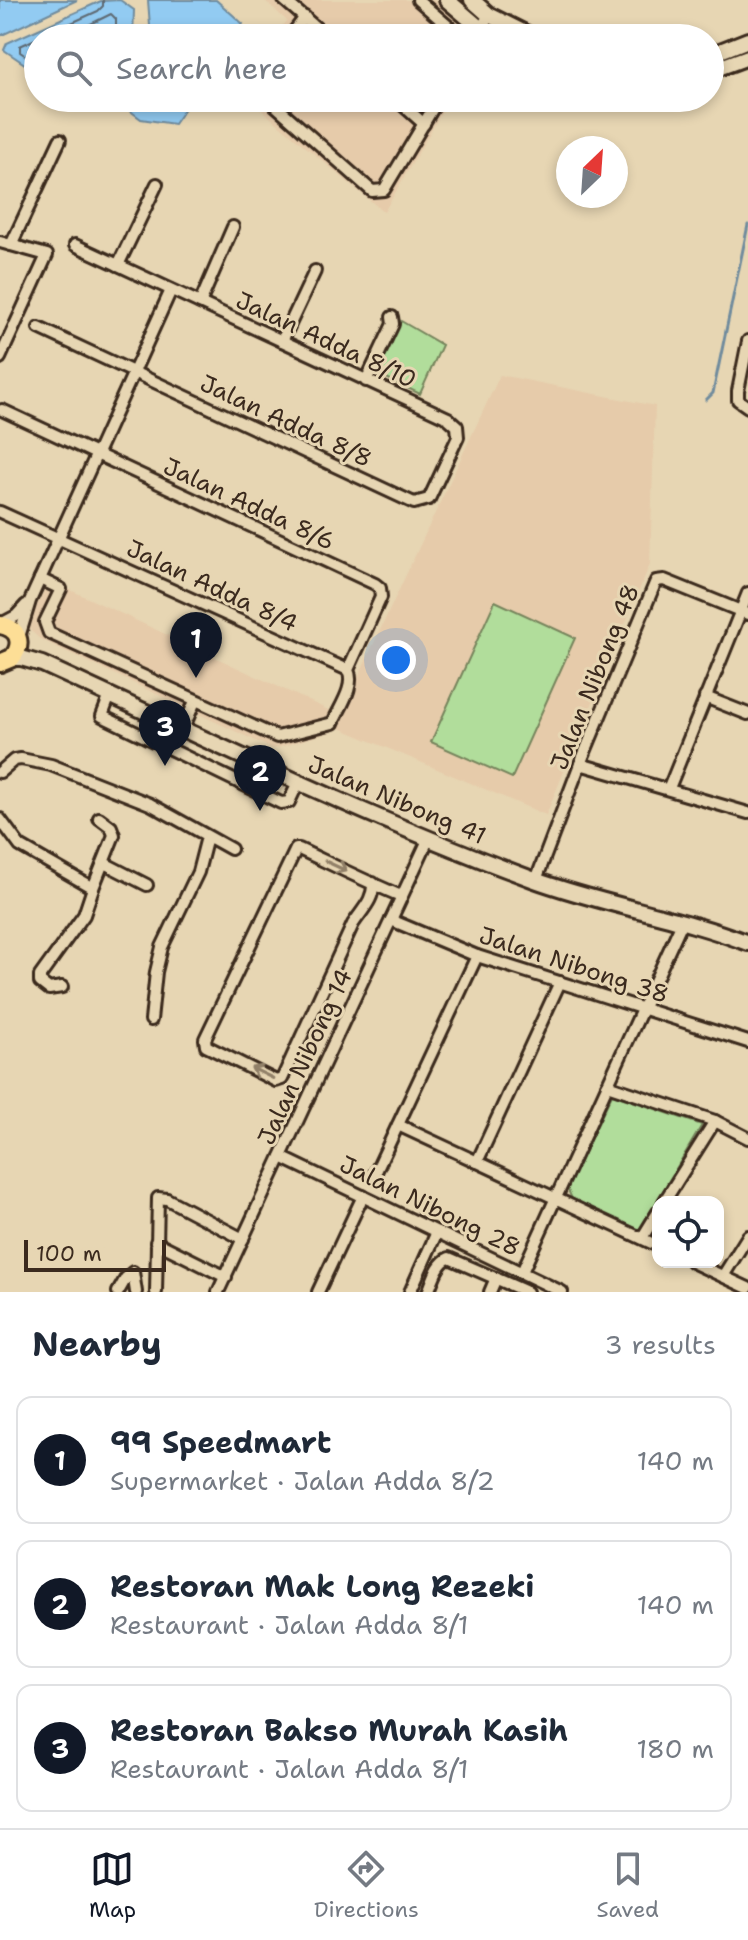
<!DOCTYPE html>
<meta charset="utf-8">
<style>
:root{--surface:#fff;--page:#f2f2f3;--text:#1f2937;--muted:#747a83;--line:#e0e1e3;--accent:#111827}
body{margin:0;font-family:"Shantell Sans",sans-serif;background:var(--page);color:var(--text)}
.controls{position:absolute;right:24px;bottom:24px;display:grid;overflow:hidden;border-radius:16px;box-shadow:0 4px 12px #0003}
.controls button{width:72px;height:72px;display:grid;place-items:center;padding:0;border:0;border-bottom:2px solid var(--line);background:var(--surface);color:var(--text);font:40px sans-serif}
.compass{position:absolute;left:556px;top:136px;width:72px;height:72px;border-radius:50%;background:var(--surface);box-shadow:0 4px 12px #0003;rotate:25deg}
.scale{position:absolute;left:24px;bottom:20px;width:142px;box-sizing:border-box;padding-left:8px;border:4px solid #3b2a1e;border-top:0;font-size:22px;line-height:28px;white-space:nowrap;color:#3b2a1e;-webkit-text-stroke:6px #e7d6b3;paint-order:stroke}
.you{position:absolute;left:396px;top:660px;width:28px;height:28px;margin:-20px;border:6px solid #fff;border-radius:50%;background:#1a73e8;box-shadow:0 0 0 12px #1a73e833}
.badge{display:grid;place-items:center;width:52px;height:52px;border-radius:50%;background:var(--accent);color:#fff;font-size:26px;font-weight:700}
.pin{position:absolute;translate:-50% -66px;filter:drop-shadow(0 2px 4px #0008)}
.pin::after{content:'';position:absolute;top:42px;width:28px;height:24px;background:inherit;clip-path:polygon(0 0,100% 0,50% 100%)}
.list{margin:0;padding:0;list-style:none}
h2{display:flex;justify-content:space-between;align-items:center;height:104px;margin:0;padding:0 32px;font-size:34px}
h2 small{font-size:26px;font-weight:400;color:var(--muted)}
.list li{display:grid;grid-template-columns:52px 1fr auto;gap:24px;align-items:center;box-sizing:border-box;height:128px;margin:0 16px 16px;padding:0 16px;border:2px solid var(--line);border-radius:16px}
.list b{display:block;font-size:30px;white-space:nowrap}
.list p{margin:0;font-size:26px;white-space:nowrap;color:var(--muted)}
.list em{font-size:26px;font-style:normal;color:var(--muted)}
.icon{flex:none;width:44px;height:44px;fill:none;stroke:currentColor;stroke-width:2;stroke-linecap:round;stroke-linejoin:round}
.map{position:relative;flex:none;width:748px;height:1292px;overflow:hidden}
.search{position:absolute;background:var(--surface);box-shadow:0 4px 12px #0003;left:24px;right:24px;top:24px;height:88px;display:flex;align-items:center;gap:20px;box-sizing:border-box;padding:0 28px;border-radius:44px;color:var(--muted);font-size:30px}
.sheet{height:536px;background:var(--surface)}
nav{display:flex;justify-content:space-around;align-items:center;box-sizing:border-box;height:112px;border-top:2px solid var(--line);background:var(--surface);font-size:22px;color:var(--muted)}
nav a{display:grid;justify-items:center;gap:4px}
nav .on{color:var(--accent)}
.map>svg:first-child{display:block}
.built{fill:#e6cbaa}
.green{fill:#b1dd9b;stroke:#76845c;stroke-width:2}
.water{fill:#92cbf2;stroke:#6f8b9d;stroke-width:2}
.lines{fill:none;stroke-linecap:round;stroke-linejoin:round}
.shore{stroke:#5e6a73;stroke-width:2}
.stream{stroke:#6f8b9d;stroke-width:3}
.street-casing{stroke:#3b2a1e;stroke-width:16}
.secondary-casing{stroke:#3b2a1e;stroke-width:20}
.primary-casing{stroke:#3b2a1e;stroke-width:22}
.street{stroke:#e7d6b3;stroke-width:10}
.secondary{stroke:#e7d6b3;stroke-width:14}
.primary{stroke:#fdde96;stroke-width:16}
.oneway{stroke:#918068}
.labels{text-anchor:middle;stroke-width:6;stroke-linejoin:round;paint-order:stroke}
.street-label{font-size:24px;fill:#3b2a1e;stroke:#e7d6b3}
</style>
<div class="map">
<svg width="748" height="1292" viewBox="0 0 748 1292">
<rect width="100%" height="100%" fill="#e7d6b3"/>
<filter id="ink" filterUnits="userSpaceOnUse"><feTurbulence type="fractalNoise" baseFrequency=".0125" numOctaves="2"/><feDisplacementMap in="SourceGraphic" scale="16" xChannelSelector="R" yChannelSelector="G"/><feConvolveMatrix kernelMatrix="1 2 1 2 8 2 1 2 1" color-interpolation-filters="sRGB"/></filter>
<g filter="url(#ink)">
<g class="built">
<polygon points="264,0 434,0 479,38 272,38 287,21"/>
<polygon points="247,98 450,98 384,212"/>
<polygon points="500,375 655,406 650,564 546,815 335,726"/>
<polygon points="49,580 339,715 330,732 273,749 40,639 31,631 28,625"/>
</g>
<g class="green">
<polygon points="401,321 442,345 420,394 376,373"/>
<polygon points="495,601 575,638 512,778 431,742"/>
<polygon points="612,1094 702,1125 639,1231 572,1199 567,1188"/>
</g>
<g class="water">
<polygon points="0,0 77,0 0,36"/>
<polygon points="120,0 134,10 133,38 38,38 38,73 4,50 7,43 101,1"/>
<polygon points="148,0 216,0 243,24 233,38 147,38 150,26"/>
<polygon points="128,98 192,98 174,124 141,119 125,107"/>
</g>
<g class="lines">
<g class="shore">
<polyline points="62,38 111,14 116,19 116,38"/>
<polyline points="38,64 20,52 20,46 98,11 103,6 103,0"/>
</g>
<polyline class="stream" points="706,400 713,393 748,225"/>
<g class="street-casing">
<g id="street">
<polyline points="284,0 328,38"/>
<polyline points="418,0 462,38"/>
<polyline points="289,38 305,17"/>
<polyline points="475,38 489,15"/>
<polyline points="267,98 372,191 384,190 439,98"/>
<polyline points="395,98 424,124"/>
<polyline points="0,242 47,255 0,358"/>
<polyline points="11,245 60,140"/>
<polyline points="118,265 157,184"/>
<polyline points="200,303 233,227"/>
<polyline points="39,328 414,503 429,499 458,437 457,426 448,418 75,245"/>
<polyline points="282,341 315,271"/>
<polyline points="748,341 738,391 738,400 748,407"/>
<polyline points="366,381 393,324 392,317"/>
<path d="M 2,410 L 375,584 L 380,588 L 381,597 L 348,670 C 356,686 339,708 333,723 L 277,737 L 49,633 L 45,622 L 61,589 L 40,579"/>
<polyline points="0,512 348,670"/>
<polyline points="1,624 16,616 26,605"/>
<polyline points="19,637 30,601 171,290"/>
<polyline points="110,695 102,716 281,803 289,802 298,783"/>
<polyline points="705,697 748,714"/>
<polyline points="183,729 195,701"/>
<polyline points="580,764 748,813"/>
<polyline points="0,772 14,760 21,759 51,765 150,804 231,849"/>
<polyline points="669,788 748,593"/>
<polyline points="0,819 20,846 93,888 114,835 111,827 99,818"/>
<polyline points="104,863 147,885"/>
<polyline points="536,880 580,764 656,581 664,580 748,614"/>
<path d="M 373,883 C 374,900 362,910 353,924 L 282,1079 L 276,1081 L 206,1046 L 205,1039 L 296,849 L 299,849 C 333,865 367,882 401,896"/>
<polyline points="391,920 477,956 748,1042"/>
<polyline points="62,987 49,989 40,982 40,976 84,915 93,888"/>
<polyline points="151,1020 156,972 162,947 198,872 207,837"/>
<polyline points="607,1085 715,1121 748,1138"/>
<polyline points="398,1125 658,1246"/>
<polyline points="281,1157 562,1292"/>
<polyline points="477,1162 560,982"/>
<polyline points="373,1178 477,956"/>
<polyline points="664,1202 715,1121"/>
<polyline points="642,1238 658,1212"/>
<polyline points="156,1242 226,1277"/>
<polyline points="692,1262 748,1288"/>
<polyline points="522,1272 682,922"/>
<polyline points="723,1276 748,1236"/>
<polyline points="118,1292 126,1278 133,1272 136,1292"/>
<polyline points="156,1292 158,1198 167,1199 243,1239"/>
<polyline points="218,1292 428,840"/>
<polyline points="318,1292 363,1196"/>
<polyline points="410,1292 437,1232"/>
<path d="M 428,1292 C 433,1281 437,1263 449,1258 L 527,1292"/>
<polyline points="490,1292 496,1278"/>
</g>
</g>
<g class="secondary-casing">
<g id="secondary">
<polyline points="447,0 481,29 501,38"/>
<polyline points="472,0 489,15 535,38"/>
<polyline points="710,55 748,40"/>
<polyline points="710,71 748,57"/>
<path d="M 12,658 L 21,658 L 42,664 C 204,738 364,817 532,879 C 603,905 678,916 748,943"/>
</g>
</g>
<g class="primary-casing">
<path id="primary" d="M 0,625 C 19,628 24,644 12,658 L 0,663"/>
</g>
<use href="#street" class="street"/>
<use href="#secondary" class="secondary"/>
<use href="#primary" class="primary"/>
</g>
<defs><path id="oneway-shaft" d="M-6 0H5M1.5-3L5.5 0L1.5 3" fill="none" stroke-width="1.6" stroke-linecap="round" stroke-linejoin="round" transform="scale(2)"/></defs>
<g class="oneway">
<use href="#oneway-shaft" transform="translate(336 866) rotate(25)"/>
<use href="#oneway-shaft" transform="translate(262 1073) rotate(-154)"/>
</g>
</g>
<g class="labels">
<g class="street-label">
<text transform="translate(326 340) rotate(25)" y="8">Jalan Adda 8/10</text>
<text transform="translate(286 421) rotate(25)" y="8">Jalan Adda 8/8</text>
<text transform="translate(249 504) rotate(25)" y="8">Jalan Adda 8/6</text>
<text transform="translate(212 586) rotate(25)" y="8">Jalan Adda 8/4</text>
<text transform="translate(595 677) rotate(-68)" y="8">Jalan Nibong 48</text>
<text transform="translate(397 800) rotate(23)" y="8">Jalan Nibong 41</text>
<text transform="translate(574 965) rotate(18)" y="8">Jalan Nibong 38</text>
<text transform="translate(305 1057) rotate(-65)" y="8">Jalan Nibong 14</text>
<text transform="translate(430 1206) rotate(26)" y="8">Jalan Nibong 28</text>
</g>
</g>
</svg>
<div class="controls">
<button><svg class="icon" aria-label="locate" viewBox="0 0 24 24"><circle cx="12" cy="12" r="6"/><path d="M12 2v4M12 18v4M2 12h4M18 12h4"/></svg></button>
</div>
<svg class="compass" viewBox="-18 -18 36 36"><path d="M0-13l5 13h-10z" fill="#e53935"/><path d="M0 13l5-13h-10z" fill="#747a83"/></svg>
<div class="scale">100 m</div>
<div class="you"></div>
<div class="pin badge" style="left:196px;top:678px">1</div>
<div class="pin badge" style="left:260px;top:811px">2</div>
<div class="pin badge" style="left:165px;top:766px">3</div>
<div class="search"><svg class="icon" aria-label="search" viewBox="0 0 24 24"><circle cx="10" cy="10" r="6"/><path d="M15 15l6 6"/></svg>Search here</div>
</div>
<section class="sheet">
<h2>Nearby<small>3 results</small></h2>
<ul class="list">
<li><span class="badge">1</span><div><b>99 Speedmart</b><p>Supermarket · Jalan Adda 8/2</p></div><em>140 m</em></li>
<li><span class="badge">2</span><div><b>Restoran Mak Long Rezeki</b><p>Restaurant · Jalan Adda 8/1</p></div><em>140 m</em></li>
<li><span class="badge">3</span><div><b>Restoran Bakso Murah Kasih</b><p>Restaurant · Jalan Adda 8/1</p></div><em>180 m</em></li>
</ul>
</section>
<nav>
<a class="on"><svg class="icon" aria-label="map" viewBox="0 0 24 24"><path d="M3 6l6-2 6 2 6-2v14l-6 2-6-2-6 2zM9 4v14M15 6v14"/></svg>Map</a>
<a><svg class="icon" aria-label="directions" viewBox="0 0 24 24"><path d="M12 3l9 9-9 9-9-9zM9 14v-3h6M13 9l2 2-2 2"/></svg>Directions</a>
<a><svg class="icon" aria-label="saved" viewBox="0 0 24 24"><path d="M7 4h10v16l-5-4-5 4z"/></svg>Saved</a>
</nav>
